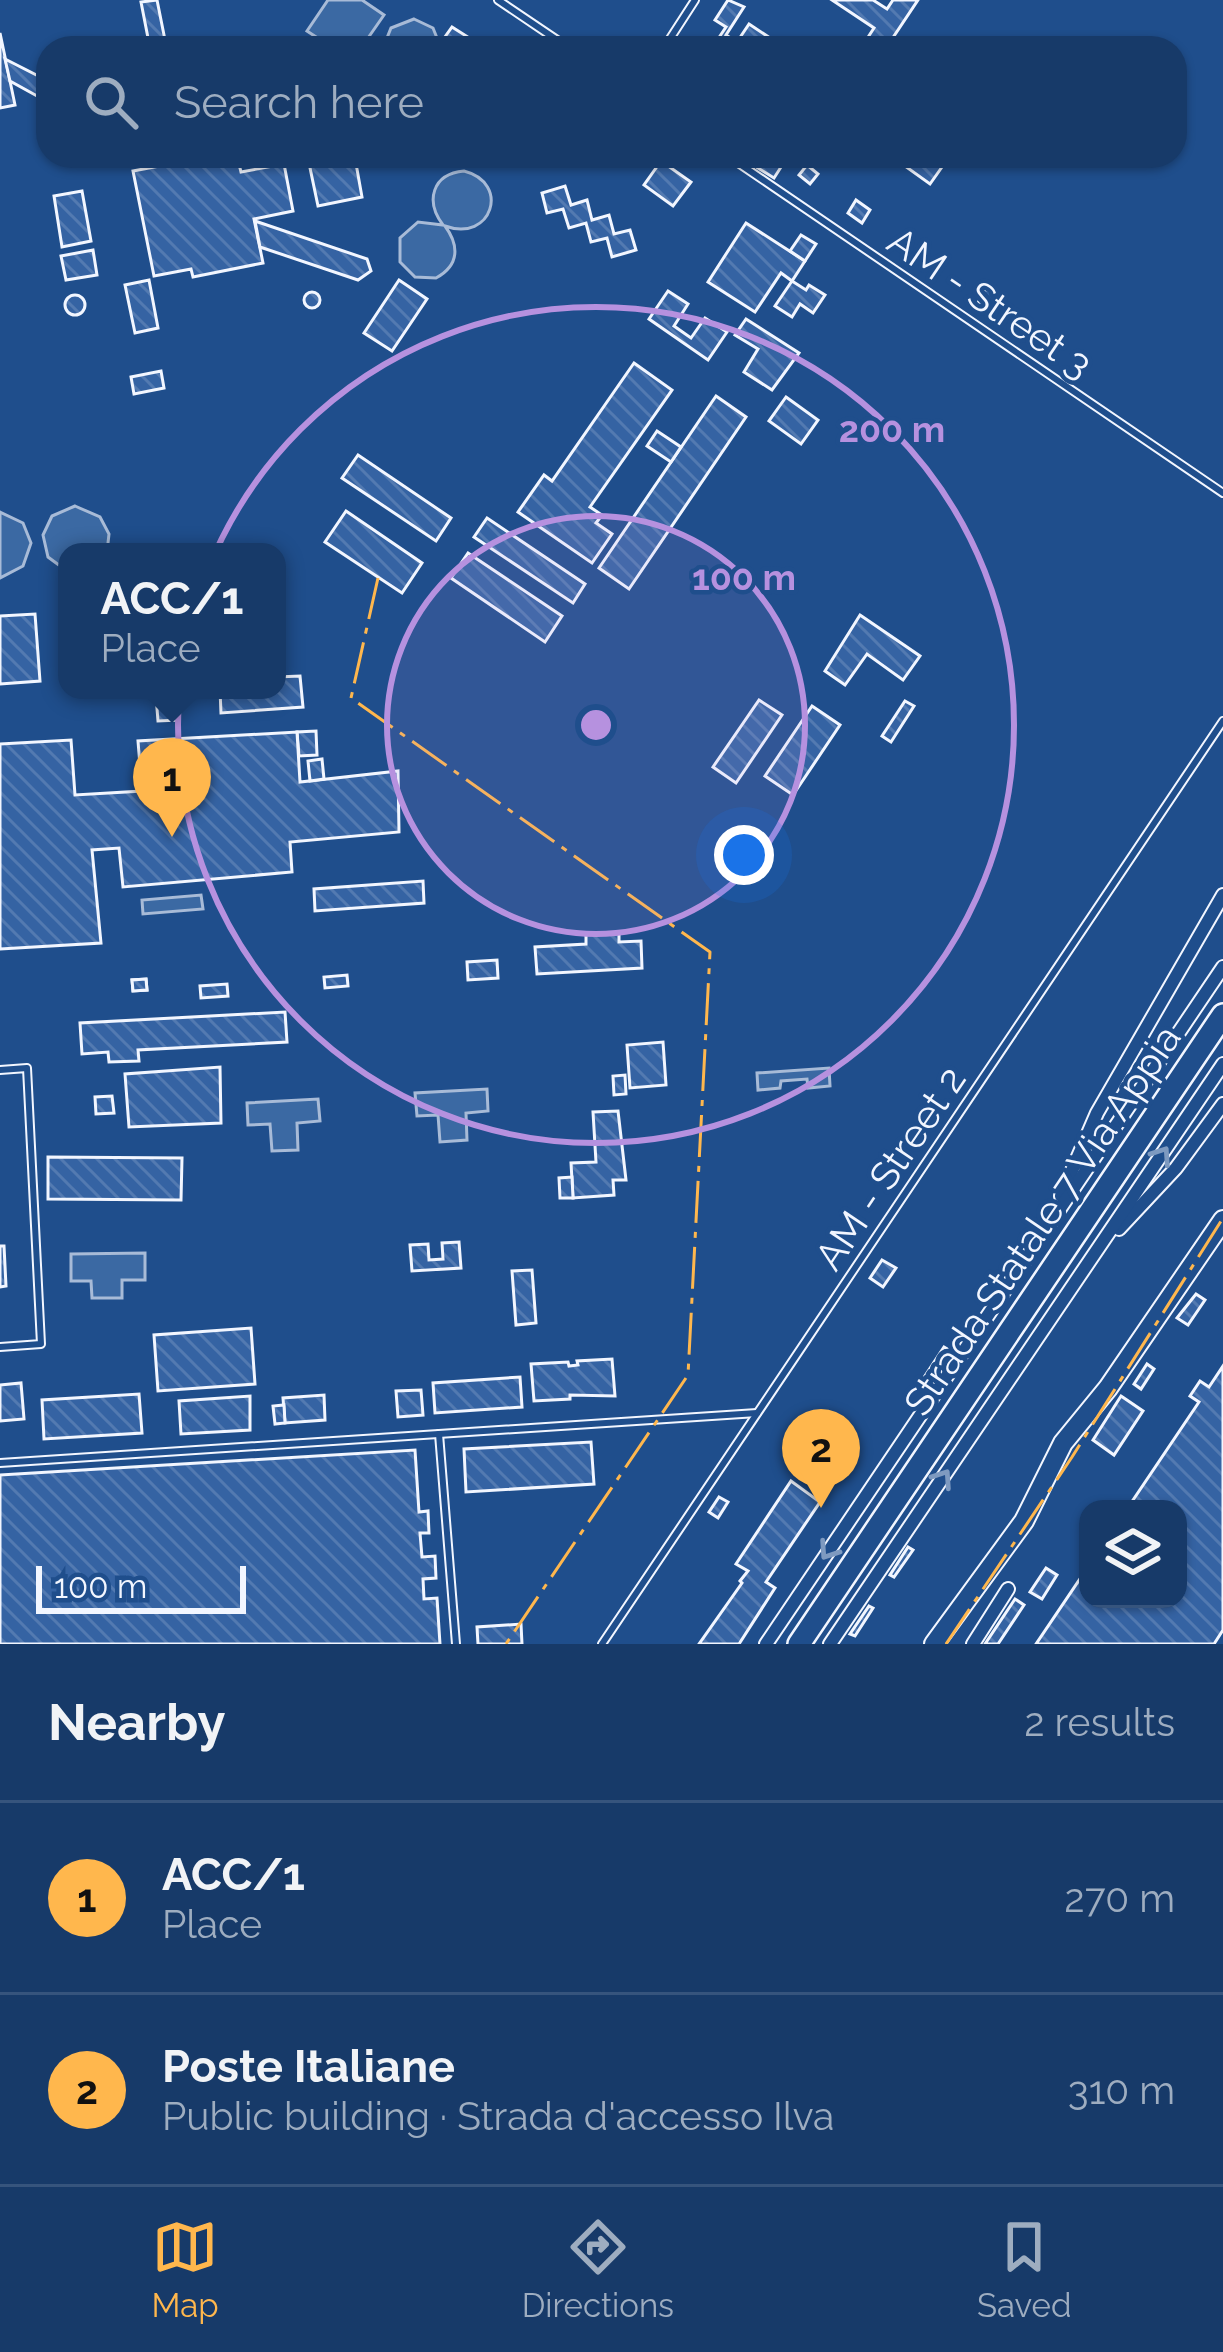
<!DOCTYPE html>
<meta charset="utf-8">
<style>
:root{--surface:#173a69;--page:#244571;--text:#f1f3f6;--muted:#9eadc0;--line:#36547d;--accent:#ffb74d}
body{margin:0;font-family:Raleway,sans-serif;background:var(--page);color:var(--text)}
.controls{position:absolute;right:36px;bottom:36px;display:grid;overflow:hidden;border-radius:24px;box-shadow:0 3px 9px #0004}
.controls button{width:108px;height:108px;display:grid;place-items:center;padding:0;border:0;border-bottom:3px solid var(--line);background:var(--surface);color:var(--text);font:60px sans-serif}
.scale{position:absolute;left:36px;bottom:30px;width:210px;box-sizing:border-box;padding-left:12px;border:6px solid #f2f6ff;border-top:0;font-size:33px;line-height:42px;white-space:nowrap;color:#f2f6ff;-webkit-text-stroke:9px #1f4e8c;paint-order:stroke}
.you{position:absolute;left:744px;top:855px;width:42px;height:42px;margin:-30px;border:9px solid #fff;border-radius:50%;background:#1a73e8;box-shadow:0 0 0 18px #1a73e833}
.badge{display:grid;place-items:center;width:78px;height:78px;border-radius:50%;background:var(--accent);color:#111;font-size:39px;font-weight:700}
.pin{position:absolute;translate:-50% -99px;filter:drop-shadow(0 3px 6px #0008)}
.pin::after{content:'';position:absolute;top:63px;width:42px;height:36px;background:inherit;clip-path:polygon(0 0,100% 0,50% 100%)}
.popup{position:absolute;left:58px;top:543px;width:228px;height:156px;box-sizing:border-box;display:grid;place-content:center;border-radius:24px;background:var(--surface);filter:drop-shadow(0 3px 9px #0005);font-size:39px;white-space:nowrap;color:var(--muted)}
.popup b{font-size:45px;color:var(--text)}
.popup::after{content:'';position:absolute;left:50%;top:100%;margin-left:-24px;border:24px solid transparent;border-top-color:var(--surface)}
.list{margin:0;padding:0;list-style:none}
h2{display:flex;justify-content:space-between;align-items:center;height:156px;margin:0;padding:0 48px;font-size:51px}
h2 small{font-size:39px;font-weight:400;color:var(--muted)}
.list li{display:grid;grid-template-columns:78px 1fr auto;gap:36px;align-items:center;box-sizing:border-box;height:192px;padding:0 48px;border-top:3px solid var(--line)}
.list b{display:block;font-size:45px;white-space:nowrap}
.list p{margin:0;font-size:39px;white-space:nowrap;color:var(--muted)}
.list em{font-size:39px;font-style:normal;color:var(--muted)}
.icon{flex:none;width:66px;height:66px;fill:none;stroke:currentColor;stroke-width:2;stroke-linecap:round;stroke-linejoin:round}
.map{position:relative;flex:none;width:1223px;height:1644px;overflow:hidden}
.search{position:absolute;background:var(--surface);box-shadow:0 3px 9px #0004;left:36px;right:36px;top:36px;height:132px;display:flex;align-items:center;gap:30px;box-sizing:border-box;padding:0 42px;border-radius:36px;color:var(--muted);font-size:45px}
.sheet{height:540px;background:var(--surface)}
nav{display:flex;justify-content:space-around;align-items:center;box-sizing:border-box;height:168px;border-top:3px solid var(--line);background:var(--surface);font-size:33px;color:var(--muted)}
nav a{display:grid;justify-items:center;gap:6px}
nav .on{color:var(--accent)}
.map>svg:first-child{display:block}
.water{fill:#3b69a3;stroke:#a8bbd7;stroke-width:3}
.building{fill:url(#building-back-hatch);stroke:#f2f6ff;stroke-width:3}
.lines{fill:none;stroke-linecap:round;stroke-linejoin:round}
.lane-casing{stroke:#f2f6ff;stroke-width:10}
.street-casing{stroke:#f2f6ff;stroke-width:16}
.secondary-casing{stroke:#f2f6ff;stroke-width:22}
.primary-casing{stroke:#f2f6ff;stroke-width:26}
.lane{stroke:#1f4e8c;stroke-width:6}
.street{stroke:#1f4e8c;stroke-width:12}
.secondary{stroke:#1f4e8c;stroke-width:18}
.primary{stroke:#1f4e8c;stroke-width:21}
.power{stroke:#ffb74d;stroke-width:3;stroke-dasharray:42 9 6 9;stroke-linecap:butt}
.oneway{stroke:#7e9ac0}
.ring{fill:none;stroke:#b691df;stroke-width:6}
.labels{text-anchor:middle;stroke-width:9;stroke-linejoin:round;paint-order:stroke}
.street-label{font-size:39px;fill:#f2f6ff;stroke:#1f4e8c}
.centre{fill:#b691df;stroke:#1f4e8c;stroke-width:6}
.ring-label{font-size:36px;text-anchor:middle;font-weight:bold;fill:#b691df;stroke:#1f4e8c;stroke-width:9;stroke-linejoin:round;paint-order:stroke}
</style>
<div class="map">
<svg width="1223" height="1644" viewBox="0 0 1223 1644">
<defs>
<pattern id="building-back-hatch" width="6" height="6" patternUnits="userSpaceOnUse" patternTransform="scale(3)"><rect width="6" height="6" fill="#3563a3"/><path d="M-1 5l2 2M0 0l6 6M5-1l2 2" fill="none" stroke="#537ab1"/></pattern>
</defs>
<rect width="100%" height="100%" fill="#1f4e8c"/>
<g class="water">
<polygon points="328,0 362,0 384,15 361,48 333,48 307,31"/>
<polygon points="414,19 433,28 441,48 383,48 391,28"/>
<path d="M 464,171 C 511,183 492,243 445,226 C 459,245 460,265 436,278 L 415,277 L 400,262 L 400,238 L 418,222 L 443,225 C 425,201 432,174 464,171 Z"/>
<polygon points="75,506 100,517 109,534 107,552 67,552 67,571 48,557 43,535 52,516"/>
<polygon points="0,512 23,523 31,543 23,566 0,578"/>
<polygon points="201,895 203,909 143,914 142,900"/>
<polygon points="829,1068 830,1086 808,1088 807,1079 781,1081 780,1088 758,1090 757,1073"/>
<polygon points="487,1089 488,1111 466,1113 467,1140 440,1142 438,1115 417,1116 415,1093"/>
<polygon points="318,1099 320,1121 297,1123 298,1150 272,1151 270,1124 248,1125 247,1103"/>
<polygon points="145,1253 145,1280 122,1280 122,1298 92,1298 91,1281 71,1281 71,1254"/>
</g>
<g class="building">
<polygon points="157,0 165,40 149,43 141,2"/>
<polygon points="728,0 744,7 726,35 737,42 733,48 712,48 726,27 715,20"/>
<polygon points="832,0 873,0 887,9 893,0 918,0 886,48 861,48 874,28"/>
<polygon points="749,24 785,48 733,48"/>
<polygon points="452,27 485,48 453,48 442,41"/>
<polygon points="0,33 15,105 0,108"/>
<polygon points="5,59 48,81 48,102 10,81"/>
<polygon points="169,156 237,156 241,172 284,164 293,211 254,219 263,263 193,277 191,269 154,276 133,171 170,164"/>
<polygon points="766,156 783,164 774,178 758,168"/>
<polygon points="891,156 925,156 942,167 930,184"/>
<polygon points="355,158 362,197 318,206 309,163 316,161 317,166"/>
<polygon points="661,161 691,182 673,206 644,185"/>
<polygon points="807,165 818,174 810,184 799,175"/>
<polygon points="565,186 571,205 587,200 592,220 609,215 614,234 630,230 636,250 612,257 607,238 591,242 586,223 569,228 563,209 547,213 542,193"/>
<polygon points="82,191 91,241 62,247 54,196"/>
<polygon points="856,200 870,210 862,223 848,213"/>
<polygon points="255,221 367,259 371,271 358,280 260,247"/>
<polygon points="746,223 805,261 792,281 781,273 755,312 708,282"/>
<polygon points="801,235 816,244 805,261 790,251"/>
<polygon points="93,250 97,275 66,280 61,256"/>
<polygon points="149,280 158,328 135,333 125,285"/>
<polygon points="399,280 427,299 392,351 364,333"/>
<polygon points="792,281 806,290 809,285 825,295 813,313 800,304 792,317 775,306"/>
<polygon points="985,289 999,296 991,308 978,303"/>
<polygon points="668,291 688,304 674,326 691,338 705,318 727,332 708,360 649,319"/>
<circle cx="312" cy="300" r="8"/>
<circle cx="75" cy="305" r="10"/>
<polygon points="746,319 799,353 772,390 744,372 758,349 735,335"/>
<polygon points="634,363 672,390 590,507 602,515 596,523 612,534 592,563 518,512 544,475 552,481"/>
<polygon points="161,371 164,388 134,394 131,377"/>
<polygon points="716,396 746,417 629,589 599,568"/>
<polygon points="786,397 818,420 801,444 769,421"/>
<polygon points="657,431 681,447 671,462 647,446"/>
<polygon points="358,455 451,518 436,541 342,478"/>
<polygon points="346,511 422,563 402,593 325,542"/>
<polygon points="487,518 585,584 573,603 474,537"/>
<polygon points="468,553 562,616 545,642 451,578"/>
<polygon points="35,614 40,681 0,684 0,616"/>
<polygon points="860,615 920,656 903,680 867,654 845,685 825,671"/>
<polygon points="300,676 303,707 221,713 220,690 277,690 277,677"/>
<polygon points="100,690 126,690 126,696 100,697"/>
<polygon points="178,694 179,720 158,721 156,696"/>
<polygon points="759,700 782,715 736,783 713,767"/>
<polygon points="905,701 914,706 891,742 882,736"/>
<polygon points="812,706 840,725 793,795 765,776"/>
<polygon points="316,731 317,755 299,756 297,732"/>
<polygon points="297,732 300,782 398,771 399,832 290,842 292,872 123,887 119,848 92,850 101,943 0,949 0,744 71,740 75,795 142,791 138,741"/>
<polygon points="322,759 324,779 310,781 308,761"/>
<polygon points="423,881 424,903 315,911 314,889"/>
<polygon points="619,933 619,942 641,941 642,968 537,974 535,947 586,944 586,934"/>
<polygon points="497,960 498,978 468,980 467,962"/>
<polygon points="347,975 348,986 325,988 324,977"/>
<polygon points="146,979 147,990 133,991 132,980"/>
<polygon points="146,979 147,990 133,991 132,980"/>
<polygon points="227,984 228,996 201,998 200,986"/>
<polygon points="285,1012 287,1042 138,1050 139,1061 109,1062 108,1052 82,1054 80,1023"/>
<polygon points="663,1042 666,1085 630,1088 627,1045"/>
<polygon points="220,1067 221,1123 129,1127 125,1074"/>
<polygon points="625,1075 626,1094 614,1095 613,1076"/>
<polygon points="112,1096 114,1113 96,1114 95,1097"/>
<polygon points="618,1111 626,1180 613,1180 614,1195 573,1198 571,1163 596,1162 593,1112"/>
<polygon points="48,1157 182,1158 181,1200 48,1199"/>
<polygon points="572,1177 573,1198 560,1198 559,1178"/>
<polygon points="459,1242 461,1268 412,1271 410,1245 428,1244 429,1260 443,1259 442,1243"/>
<polygon points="0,1246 4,1246 6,1286 0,1287"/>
<polygon points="882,1260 896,1268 883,1287 870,1278"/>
<polygon points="532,1270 536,1323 516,1325 512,1271"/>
<polygon points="1196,1294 1205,1300 1188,1325 1177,1318"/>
<polygon points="251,1328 255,1384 158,1391 154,1335"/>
<polygon points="944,1347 949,1350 926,1386 921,1382"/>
<polygon points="612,1359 615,1396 570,1395 570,1399 534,1401 531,1364 568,1362 569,1366 578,1365 577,1361"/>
<polygon points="1147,1364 1154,1369 1141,1389 1134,1384"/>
<polygon points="1223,1366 1223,1630 1214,1644 1036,1644 1088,1567 1088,1599 1178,1599 1178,1509 1127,1509 1199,1402 1190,1396 1200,1381 1209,1387"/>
<polygon points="520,1377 522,1407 435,1413 433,1383"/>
<polygon points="21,1383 24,1419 0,1421 0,1385"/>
<polygon points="421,1390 423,1415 398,1417 396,1391"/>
<polygon points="139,1394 142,1433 44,1439 42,1400"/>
<polygon points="324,1395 325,1420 285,1423 283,1398"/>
<polygon points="250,1396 250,1430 181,1434 179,1401"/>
<polygon points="1121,1396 1143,1411 1114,1455 1093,1440"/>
<polygon points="284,1405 285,1423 275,1424 273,1406"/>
<polygon points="591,1442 594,1484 466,1492 464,1449"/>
<polygon points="415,1450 419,1512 428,1511 429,1533 420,1533 422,1557 435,1556 436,1578 423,1579 424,1599 437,1598 440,1644 0,1644 0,1475"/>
<polygon points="791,1481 820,1502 766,1582 775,1588 739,1644 699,1644 742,1583 740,1581 748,1571 736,1564"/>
<polygon points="719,1497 728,1502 718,1518 709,1512"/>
<polygon points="908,1547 913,1550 894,1577 890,1575"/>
<polygon points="1046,1568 1057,1575 1042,1599 1030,1592"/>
<polygon points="1015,1599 1024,1605 998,1644 985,1644"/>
<polygon points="869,1606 873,1608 855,1636 850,1634"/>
<polygon points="521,1624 522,1644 478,1644 477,1627"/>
</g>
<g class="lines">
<g class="lane-casing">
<g id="lane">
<polyline points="498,0 569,48"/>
<polyline points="664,48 695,0"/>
<polyline points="728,156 1223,493"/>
<polyline points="0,1070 27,1068 41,1344 0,1347"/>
<polyline points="439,1434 456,1644"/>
<polyline points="0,1463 757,1413"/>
<polyline points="602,1644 1223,721"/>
</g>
</g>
<g class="street-casing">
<g id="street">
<polyline points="1061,1196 1097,1113 1223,895"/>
<polyline points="1119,1229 1176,1168 1223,1104"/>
<polyline points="766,1644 1223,967"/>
<polyline points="830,1644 1223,1064"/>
<polyline points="973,1644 1008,1589"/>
</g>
</g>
<g class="secondary-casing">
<polyline id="secondary" points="934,1644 1024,1521 1063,1443 1108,1388 1223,1220"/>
</g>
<g class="primary-casing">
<polyline id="primary" points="799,1644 1223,1015"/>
</g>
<use href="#lane" class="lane"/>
<use href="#street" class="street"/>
<use href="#secondary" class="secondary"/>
<use href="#primary" class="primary"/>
<g class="power">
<polyline points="378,578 351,698 710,952 688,1375 506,1644"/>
<polyline points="946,1644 1072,1457 1223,1218"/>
</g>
</g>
<defs><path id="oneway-chevron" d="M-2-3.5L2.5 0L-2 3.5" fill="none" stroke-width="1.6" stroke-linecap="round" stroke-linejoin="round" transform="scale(3)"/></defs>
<g class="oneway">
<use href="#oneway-chevron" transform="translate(1162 1155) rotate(-56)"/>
<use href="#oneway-chevron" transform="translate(943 1478) rotate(-56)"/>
<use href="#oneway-chevron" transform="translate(828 1551) rotate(124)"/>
</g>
<circle cx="596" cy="725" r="209" fill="#b691df" fill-opacity=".12"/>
<g class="ring">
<circle cx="596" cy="725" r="209"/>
<circle cx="596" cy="725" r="418"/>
</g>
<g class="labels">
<g class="street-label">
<text transform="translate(990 302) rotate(34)" y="14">AM - Street 3</text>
<text transform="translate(890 1168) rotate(-56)" y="14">AM - Street 2</text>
<text transform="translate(1042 1220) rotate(-56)" y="14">Strada Statale 7 Via Appia</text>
</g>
</g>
<circle cx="596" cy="725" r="18" class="centre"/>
<g class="ring-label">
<text x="892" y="442">200 m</text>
<text x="744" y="590">100 m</text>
</g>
</svg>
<div class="controls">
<button><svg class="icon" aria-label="layers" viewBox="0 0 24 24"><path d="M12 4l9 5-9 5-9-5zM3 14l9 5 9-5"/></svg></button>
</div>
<div class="scale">100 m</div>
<div class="you"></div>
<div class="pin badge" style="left:172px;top:837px">1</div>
<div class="popup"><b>ACC/1</b>Place</div>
<div class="pin badge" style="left:821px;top:1508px">2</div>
<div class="search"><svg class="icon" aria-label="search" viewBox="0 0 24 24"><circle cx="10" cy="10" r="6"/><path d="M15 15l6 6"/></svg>Search here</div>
</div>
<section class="sheet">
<h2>Nearby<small>2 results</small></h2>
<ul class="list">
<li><span class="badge">1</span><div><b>ACC/1</b><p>Place</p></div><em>270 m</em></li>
<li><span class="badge">2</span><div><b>Poste Italiane</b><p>Public building · Strada d'accesso Ilva</p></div><em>310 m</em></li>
</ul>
</section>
<nav>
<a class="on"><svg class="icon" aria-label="map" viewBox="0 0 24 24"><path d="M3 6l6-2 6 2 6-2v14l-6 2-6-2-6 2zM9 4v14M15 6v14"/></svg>Map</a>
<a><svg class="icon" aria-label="directions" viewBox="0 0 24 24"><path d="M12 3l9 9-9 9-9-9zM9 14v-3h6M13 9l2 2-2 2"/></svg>Directions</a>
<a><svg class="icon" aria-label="saved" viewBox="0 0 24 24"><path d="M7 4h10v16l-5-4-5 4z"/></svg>Saved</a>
</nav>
